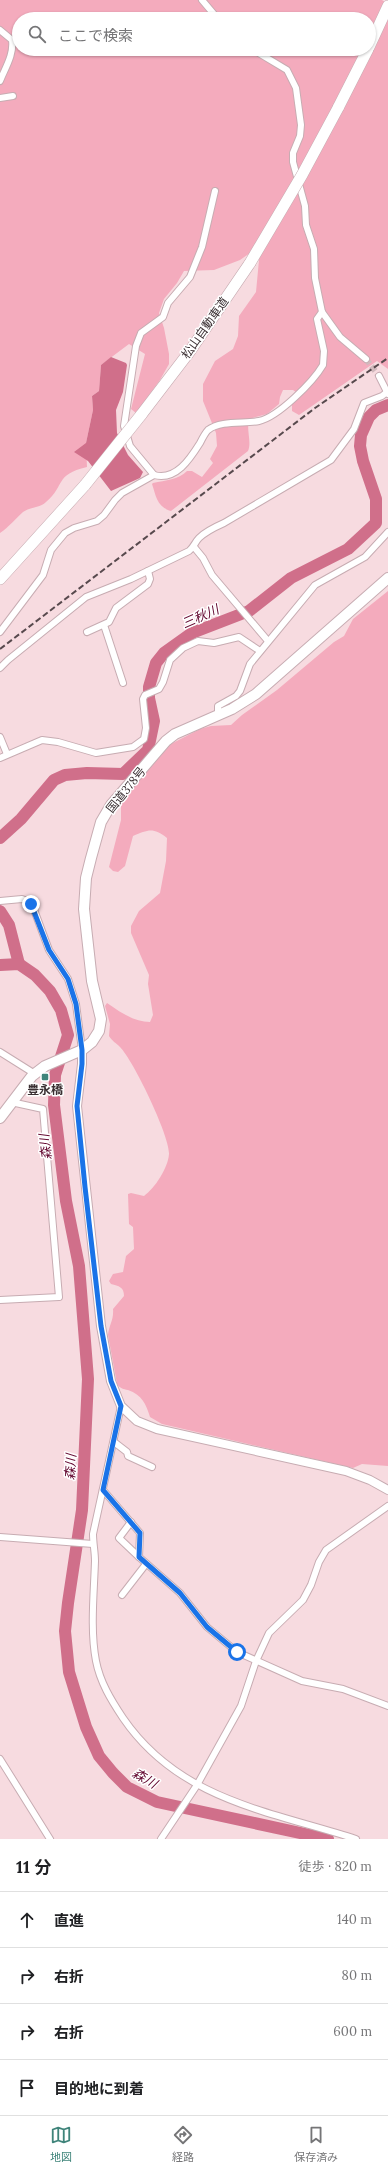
<!DOCTYPE html>
<html lang="ja">
<meta charset="utf-8">
<style>
:root{--surface:#fff;--page:#f2f2f2;--text:#202124;--muted:#757577;--line:#e0e0e0;--accent:#3f847a}
body{margin:0;font-family:Lora,"Noto Sans JP",serif;background:var(--page);color:var(--text)}
.stop{position:absolute;width:12px;height:12px;margin:-9px;border:3px solid #1a73e8;border-radius:50%;background:#fff}
.stop.end{background:#1a73e8;border-color:#fff;box-shadow:0 1px 4px #0008}
.list{margin:0;padding:0;list-style:none}
h2{display:flex;justify-content:space-between;align-items:center;height:52px;margin:0;padding:0 16px;font-size:17px}
h2 small{font-size:13px;font-weight:400;color:var(--muted)}
.list li{display:grid;grid-template-columns:26px 1fr auto;gap:12px;align-items:center;box-sizing:border-box;height:56px;padding:0 16px;border-top:1px solid var(--line)}
.list b{display:block;font-size:15px;white-space:nowrap}
.list em{font-size:13px;font-style:normal;color:var(--muted)}
.icon{flex:none;width:22px;height:22px;fill:none;stroke:currentColor;stroke-width:2;stroke-linecap:round;stroke-linejoin:round}
.map{position:relative;flex:none;width:388px;height:1839px;overflow:hidden}
.search{position:absolute;background:var(--surface);box-shadow:0 1px 3px #0004;left:12px;right:12px;top:12px;height:44px;display:flex;align-items:center;gap:10px;box-sizing:border-box;padding:0 14px;border-radius:22px;color:var(--muted);font-size:15px}
.sheet{height:276px;background:var(--surface)}
nav{display:flex;justify-content:space-around;align-items:center;box-sizing:border-box;height:56px;border-top:1px solid var(--line);background:var(--surface);font-size:11px;color:var(--muted)}
nav a{display:grid;justify-items:center;gap:2px}
nav .on{color:var(--accent)}
.map>svg:first-child{display:block}
.green{fill:#f4abbd;fill-rule:evenodd}
.water{fill:#d06f8a}
.lines{fill:none;stroke-linecap:round;stroke-linejoin:round}
.river{stroke:#d06f8a;stroke-width:12}
.minor-tunnel{stroke:#d1b9bd;stroke-width:6;stroke-dasharray:6 3;stroke-linecap:butt}
.minor-casing{stroke:#c7acb2;stroke-width:8}
.tertiary-casing{stroke:#c7acb2;stroke-width:10}
.trunk-casing{stroke:#c7acb2;stroke-width:12}
.motorway-casing{stroke:#c7acb2;stroke-width:12}
.minor{stroke:#fff;stroke-width:6}
.tertiary{stroke:#fff;stroke-width:8}
.trunk{stroke:#fff;stroke-width:10}
.motorway{stroke:#fff;stroke-width:11}
.rail{stroke:#57494d;stroke-width:2;stroke-dasharray:6 3;stroke-linecap:butt}
.motorway-bridge-casing{stroke:#c7acb2;stroke-width:12;stroke-linecap:butt}
.motorway-bridge{stroke:#fff;stroke-width:11}
.route{stroke:#1a73e8;stroke-width:5}
.poi-dot{fill:#3f847a;stroke:#fff;stroke-width:1.5}
.labels{text-anchor:middle;stroke-width:3;stroke-linejoin:round;paint-order:stroke}
.street-label{font-size:12px;fill:#3b3033;stroke:#fff}
.poi-label{font-size:12px;font-weight:bold;fill:#3b3033;stroke:#fff}
.water-label{font-size:13px;font-style:italic;fill:#60032c;stroke:#fff}
</style>
<div class="map">
<svg width="388" height="1839" viewBox="0 0 388 1839">
<rect width="100%" height="100%" fill="#f7dbe0"/>
<g class="green">
<path d="M 0,0 L 382,0 L 388,4 L 388,369 L 377,361 L 299,415 L 292,411 L 292,404 L 300,395 L 293,390 L 283,390 L 280,397 L 279,404 L 267,414 L 249,419 C 246,430 252,442 248,451 L 171,511 C 157,507 156,496 152,484 L 153,483 C 166,480 178,480 187,471 L 192,471 L 202,477 L 213,463 L 210,459 L 217,446 L 216,433 L 203,401 L 203,384 L 215,361 L 233,349 L 238,336 L 239,316 L 256,292 L 259,260 L 250,253 L 240,260 L 214,270 L 184,271 L 177,283 L 164,299 L 159,313 L 164,328 L 169,354 L 169,364 L 160,380 L 136,413 L 131,409 L 145,354 L 129,344 L 101,365 L 99,391 L 92,396 L 93,410 L 86,443 L 87,467 C 54,475 66,485 46,502 C 40,508 30,507 23,512 C 15,519 9,527 0,533 ZM 19,19 L 369,19 L 369,49 L 19,49 Z"/>
<path d="M 388,591 L 388,1466 L 362,1464 L 353,1468 L 162,1424 L 150,1417 C 146,1404 142,1395 128,1390 C 123,1389 121,1389 117,1384 L 108,1335 C 109,1325 114,1320 113,1309 L 124,1296 C 124,1287 119,1286 111,1284 L 109,1281 L 113,1274 L 123,1272 L 126,1256 L 134,1249 L 133,1227 L 129,1224 L 128,1194 L 131,1193 L 144,1196 C 155,1188 168,1168 169,1154 C 170,1136 133,1060 120,1047 C 116,1043 112,1041 109,1036 L 110,1024 L 105,1006 L 107,1003 C 120,1012 134,1022 150,1022 L 153,1015 L 148,984 L 149,975 L 131,933 L 131,926 L 139,911 L 160,893 L 166,861 L 167,838 C 153,827 148,830 133,836 L 125,866 L 118,872 L 113,871 L 109,867 L 121,820 L 121,806 L 124,798 L 171,744 L 200,729 L 211,726 L 231,725 L 242,715 L 277,690 L 334,642 L 344,636 L 353,619 Z"/>
</g>
<polygon class="water" points="111,357 126,363 127,365 123,392 116,410 117,433 128,455 143,472 140,478 111,491 88,461 74,452 86,443 93,410 92,396 99,391 101,365"/>
<g class="lines">
<g class="river">
<polyline points="0,838 21,819 54,780 65,775 87,773 123,774 148,750 154,721 149,698 149,687 156,663 164,653 192,633 249,611 291,578 348,549 376,523 376,499 363,461 360,446 361,435 369,417 376,410 388,405"/>
<polyline points="0,911 9,925 19,964"/>
<polyline points="0,965 19,964 35,975 50,991 61,1010 68,1035 55,1075 54,1105 66,1201 79,1266 88,1379 82,1510 68,1603 65,1631 69,1672 86,1727 99,1756 113,1773 127,1787 157,1802 328,1839"/>
</g>
<polyline class="minor-tunnel" points="366,359 379,376"/>
<g class="minor-casing">
<g id="minor">
<polyline points="202,0 218,19"/>
<path d="M 0,30 L 12,40 C 14,55 5,68 0,81"/>
<polyline points="252,49 287,70 296,88 301,125 300,136 293,153 293,162 305,206 306,225 314,249 315,278 322,312 340,337 366,359"/>
<polyline points="0,98 13,96"/>
<path d="M 215,191 L 202,247 L 190,277 L 168,303 L 163,317 L 141,333 L 136,346 L 124,426 L 130,446 L 154,475 C 176,481 190,459 200,443 C 202,439 205,433 208,430 C 221,420 244,424 259,421 C 278,417 313,382 323,365 L 324,351 L 317,319 L 322,312"/>
<polyline points="379,376 388,394"/>
<polyline points="194,547 203,558 212,575 268,641"/>
<polyline points="104,625 123,683"/>
<polyline points="0,632 43,575 51,550 65,533 74,528 97,521 104,515 115,500 122,493 154,475"/>
<polyline points="87,632 109,622 116,608 148,584 150,579 148,571"/>
<path d="M 0,668 L 8,660 L 86,597 L 131,579 L 189,551 C 194,547 195,542 199,538 C 206,531 215,527 224,523 L 331,460 L 354,429 L 364,403 L 382,396 L 387,392"/>
<polyline points="218,716 218,706 236,696 240,691 250,664 315,585 365,557 388,532"/>
<polyline points="0,737 7,754"/>
<polyline points="0,758 42,740 58,742 96,753 133,747 144,739 146,728 143,699 145,695 159,689 163,682 170,660 183,648 198,641 214,643 239,637 260,651"/>
<polyline points="0,901 22,899 27,901 33,907 49,950 68,979 76,1004 82,1050"/>
<polyline points="0,1052 35,1074"/>
<polyline points="0,1300 59,1297 43,1109 11,1102"/>
<path d="M 121,1406 L 93,1534 C 93,1543 95,1552 95,1561 C 94,1593 90,1630 96,1661 C 100,1682 111,1700 123,1718 C 179,1800 269,1811 356,1839"/>
<polyline points="114,1442 127,1452 128,1456 152,1467"/>
<polyline points="103,1490 140,1533 139,1557 180,1593 207,1627 237,1652 302,1681 343,1689 388,1706"/>
<polyline points="131,1522 119,1538 139,1557"/>
<polyline points="0,1537 93,1544"/>
<polyline points="122,1595 146,1564"/>
<polyline points="0,1759 50,1839"/>
<polyline points="161,1839 197,1785 241,1706 256,1661 269,1633 303,1600 311,1585 319,1562 326,1550 388,1506"/>
</g>
</g>
<g class="tertiary-casing">
<polyline id="tertiary" points="82,1050 82,1064 77,1106 101,1326 111,1381 121,1406 137,1421 157,1429 346,1471 370,1480 388,1490"/>
</g>
<g class="trunk-casing">
<polyline id="trunk" points="0,1118 32,1076 45,1066 82,1050 92,1042 99,1031 101,1019 92,981 84,909 86,878 91,858 101,822 111,805 166,741 175,734 232,709 256,694 388,578"/>
</g>
<g class="motorway-casing">
<g id="motorway">
<polyline points="369,47 388,6"/>
<polyline points="338,108 368,49"/>
<polyline points="141,415 190,351 250,263"/>
<polyline points="0,579 85,485"/>
</g>
</g>
<use href="#minor" class="minor"/>
<use href="#tertiary" class="tertiary"/>
<use href="#trunk" class="trunk"/>
<use href="#motorway" class="motorway"/>
<polyline class="rail" points="0,649 315,408 388,358"/>
<g class="motorway-bridge-casing">
<g id="motorway-bridge">
<polyline points="250,263 302,175 338,108"/>
<polyline points="85,485 141,415"/>
</g>
</g>
<use href="#motorway-bridge" class="motorway-bridge"/>
</g>
<g class="lines">
<polyline class="route" points="31,904 49,950 68,979 76,1004 82,1050 82,1064 77,1106 85,1187 101,1326 111,1381 121,1406 103,1490 140,1533 139,1557 180,1593 207,1627 237,1652"/>
</g>
<rect class="poi-dot" x="41" y="1073" width="8" height="8" rx="2"/>
<g class="labels">
<g class="street-label">
<text transform="translate(205 328) rotate(-55)" y="4">松山自動車道</text>
<text transform="translate(126 790) rotate(-51)" y="4">国道378号</text>
</g>
<g class="poi-label">
<text x="45" y="1094">豊永橋</text>
</g>
<g class="water-label">
<text transform="translate(200 616) rotate(-24)" y="5">三秋川</text>
<text transform="translate(45 1147) rotate(-97)" y="5">森川</text>
<text transform="translate(70 1467) rotate(-87)" y="5">森川</text>
<text transform="translate(145 1778) rotate(30)" y="5">森川</text>
</g>
</g>
</svg>
<div class="stop" style="left:237px;top:1652px"></div>
<div class="stop end" style="left:31px;top:904px"></div>
<div class="search"><svg class="icon" aria-label="search" viewBox="0 0 24 24"><circle cx="10" cy="10" r="6"/><path d="M15 15l6 6"/></svg>ここで検索</div>
</div>
<section class="sheet">
<h2>11 分<small>徒歩 · 820 m</small></h2>
<ul class="list">
<li><svg class="icon" aria-label="ahead" viewBox="0 0 24 24"><path d="M12 20V5M6 11l6-6 6 6"/></svg><div><b>直進</b></div><em>140 m</em></li>
<li><svg class="icon" aria-label="right" viewBox="0 0 24 24"><path d="M7 20v-9h11M14 6l5 5-5 5"/></svg><div><b>右折</b></div><em>80 m</em></li>
<li><svg class="icon" aria-label="right" viewBox="0 0 24 24"><path d="M7 20v-9h11M14 6l5 5-5 5"/></svg><div><b>右折</b></div><em>600 m</em></li>
<li><svg class="icon" aria-label="arrive" viewBox="0 0 24 24"><path d="M6 21V4h12l-3 4 3 4H6"/></svg><div><b>目的地に到着</b></div></li>
</ul>
</section>
<nav>
<a class="on"><svg class="icon" aria-label="map" viewBox="0 0 24 24"><path d="M3 6l6-2 6 2 6-2v14l-6 2-6-2-6 2zM9 4v14M15 6v14"/></svg>地図</a>
<a><svg class="icon" aria-label="directions" viewBox="0 0 24 24"><path d="M12 3l9 9-9 9-9-9zM9 14v-3h6M13 9l2 2-2 2"/></svg>経路</a>
<a><svg class="icon" aria-label="saved" viewBox="0 0 24 24"><path d="M7 4h10v16l-5-4-5 4z"/></svg>保存済み</a>
</nav>
